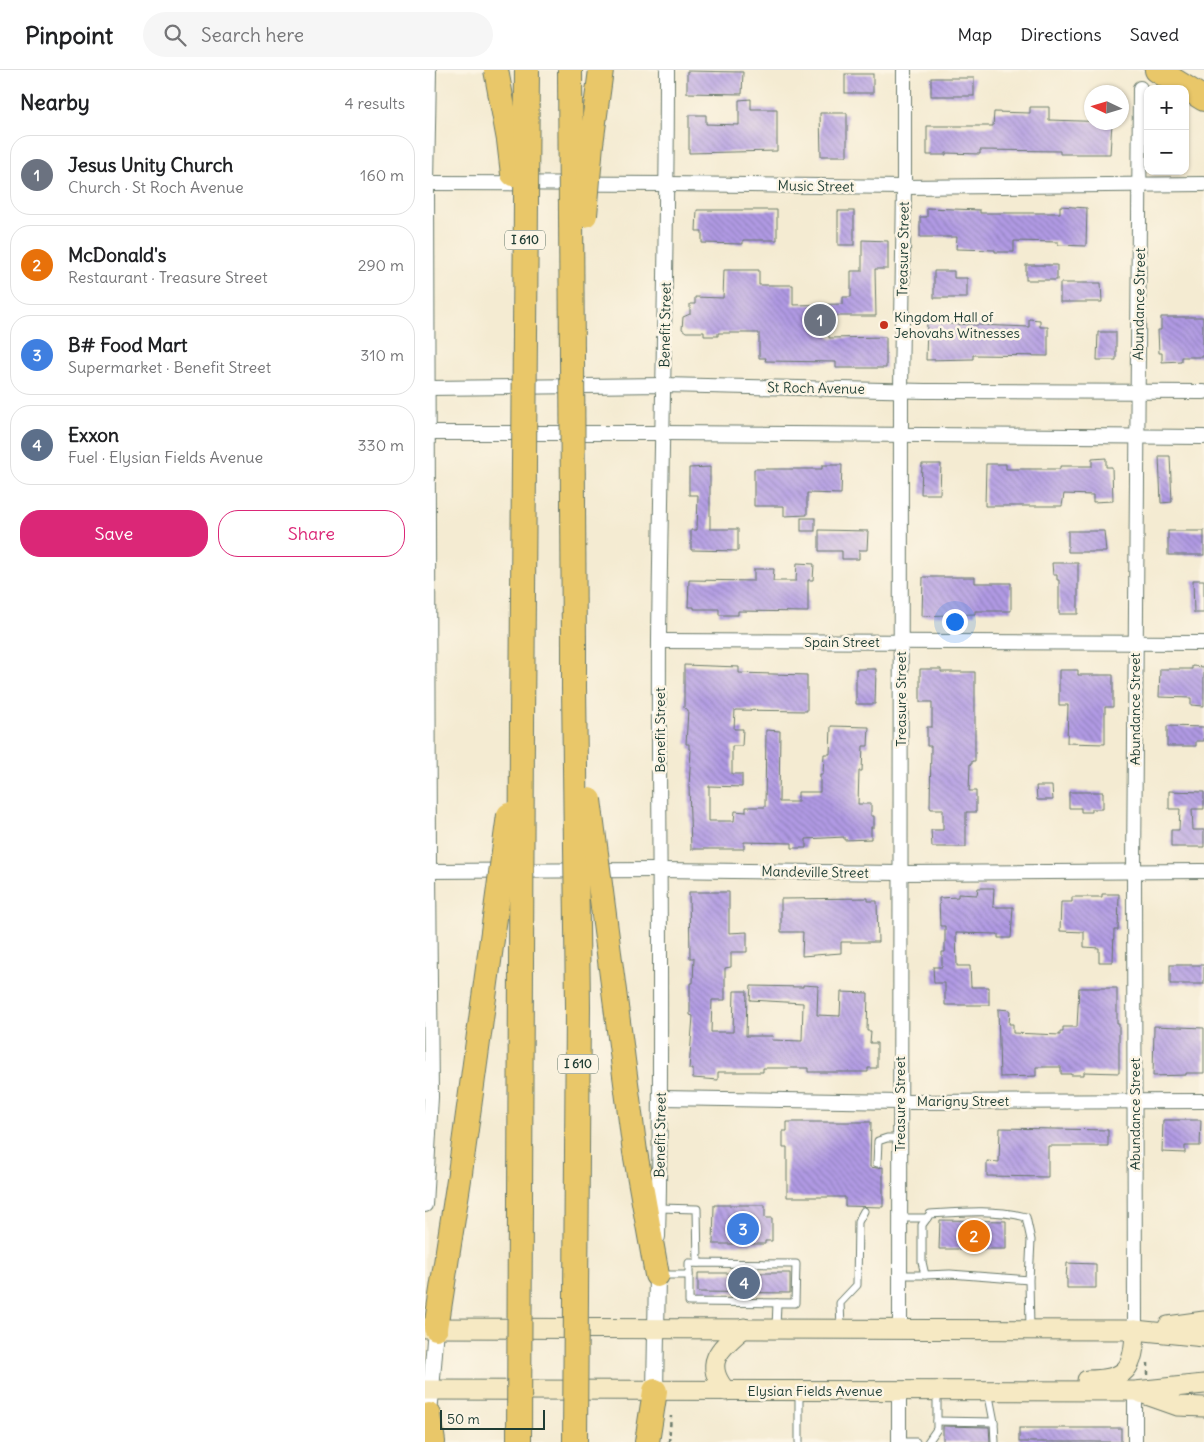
<!DOCTYPE html>
<meta charset="utf-8">
<style>
:root{--surface:#fff;--page:#f6f6f6;--text:#202124;--muted:#757577;--line:#e0e0e0;--accent:#db2777}
body{margin:0;font-family:Delius,sans-serif;background:var(--page);color:var(--text)}
.controls{position:absolute;right:15px;top:15px;display:grid;overflow:hidden;border-radius:10px;box-shadow:0 1px 4px #0004}
.controls button{width:45px;height:45px;display:grid;place-items:center;padding:0;border:0;border-bottom:1px solid var(--line);background:var(--surface);color:var(--text);font:25px sans-serif}
.compass{position:absolute;left:659px;top:15px;width:45px;height:45px;border-radius:50%;background:var(--surface);box-shadow:0 1px 4px #0004;rotate:274deg}
.scale{position:absolute;left:15px;bottom:12px;width:105px;box-sizing:border-box;padding-left:5px;border:2px solid #1f3d34;border-top:0;font-size:14px;line-height:18px;white-space:nowrap;color:#1f3d34;-webkit-text-stroke:4px #fcf5e5;paint-order:stroke}
.you{position:absolute;left:529px;top:551px;width:18px;height:18px;margin:-12px;border:4px solid #fff;border-radius:50%;background:#1a73e8;box-shadow:0 0 0 8px #1a73e833}
.badge{display:grid;place-items:center;width:32px;height:32px;border-radius:50%;background:var(--accent);color:#fff;font-size:16px;font-weight:700}
.pin{position:absolute;translate:-50% -50%;border:2px solid #fff;box-shadow:0 1px 5px #0006}
.list{margin:0;padding:0;list-style:none}
h2{display:flex;justify-content:space-between;align-items:center;height:65px;margin:0;padding:0 20px;font-size:21px}
h2 small{font-size:16px;font-weight:400;color:var(--muted)}
.list li{display:grid;grid-template-columns:32px 1fr auto;gap:15px;align-items:center;box-sizing:border-box;height:80px;margin:0 10px 10px;padding:0 10px;border:1px solid var(--line);border-radius:20px}
.list b{display:block;font-size:19px;white-space:nowrap}
.list p{margin:0;font-size:16px;white-space:nowrap;color:var(--muted)}
.list em{font-size:16px;font-style:normal;color:var(--muted)}
.actions{display:flex;gap:10px;padding:15px 20px}
.actions a{flex:1;padding:11px 0;border:1px solid var(--accent);border-radius:20px;text-align:center;font-size:18px;color:var(--accent)}
.actions .main{background:var(--accent);color:#fff}
.icon{flex:none;width:28px;height:28px;fill:none;stroke:currentColor;stroke-width:2;stroke-linecap:round;stroke-linejoin:round}
.map{position:relative;flex:none;width:779px;height:1372px;overflow:hidden}
header{display:flex;align-items:center;gap:30px;box-sizing:border-box;height:70px;padding:0 25px;background:var(--surface);border-bottom:1px solid var(--line)}
header strong{font-size:24px}
nav{display:flex;gap:28px;margin-inline-start:auto;font-size:18px}
.search{width:350px;height:45px;background:var(--page);display:flex;align-items:center;gap:12px;box-sizing:border-box;padding:0 18px;border-radius:28px;color:var(--muted);font-size:19px}
main{display:flex}
aside{flex:1;background:var(--surface)}
.map>svg:first-child{display:block}
.building{fill:url(#building-back-hatch)}
.lines{fill:none;stroke-linecap:round;stroke-linejoin:round}
.service-casing{stroke:#6a7a6b;stroke-width:9}
.minor-casing{stroke:#6a7a6b;stroke-width:16}
.tertiary-casing{stroke:#6a7a6b;stroke-width:18}
.secondary-casing{stroke:#6a7a6b;stroke-width:21}
.motorway-casing{stroke:#6a7a6b;stroke-width:26}
.path{stroke:#6a7a6b;stroke-width:2.5;stroke-dasharray:4 4;stroke-linecap:butt}
.service{stroke:#fff;stroke-width:7}
.minor{stroke:#fff;stroke-width:14}
.tertiary{stroke:#fff;stroke-width:16}
.secondary{stroke:#f6e9c3;stroke-width:19}
.motorway{stroke:#e9c769;stroke-width:24}
.motorway-bridge-casing{stroke:#6a7a6b;stroke-width:26;stroke-linecap:butt}
.motorway-bridge{stroke:#e9c769;stroke-width:24}
.poi-dot{fill:#c8321e;stroke:#fcf5e5;stroke-width:2}
.labels{text-anchor:middle;stroke-width:5;stroke-linejoin:round;paint-order:stroke}
.shield{fill:#fcf5e5;stroke:#617469;stroke-width:1}
.shield-label{font-size:12px;font-weight:bold;fill:#1f3d34}
.street-label{font-size:14px;fill:#1f3d34;stroke:#fcf5e5}
.poi-label{font-size:14px;fill:#1f3d34;stroke:#fcf5e5;text-anchor:start}
</style>
<header>
<strong>Pinpoint</strong>
<div class="search"><svg class="icon" aria-label="search" viewBox="0 0 24 24"><circle cx="10" cy="10" r="6"/><path d="M15 15l6 6"/></svg>Search here</div>
<nav><a>Map</a><a>Directions</a><a>Saved</a></nav>
</header>
<main>
<aside>
<h2>Nearby<small>4 results</small></h2>
<ul class="list">
<li><span class="badge" style="background:#6b7280">1</span><div><b>Jesus Unity Church</b><p>Church · St Roch Avenue</p></div><em>160 m</em></li>
<li><span class="badge" style="background:#e8710a">2</span><div><b>McDonald's</b><p>Restaurant · Treasure Street</p></div><em>290 m</em></li>
<li><span class="badge" style="background:#3f7fe0">3</span><div><b>B# Food Mart</b><p>Supermarket · Benefit Street</p></div><em>310 m</em></li>
<li><span class="badge" style="background:#5c6f8a">4</span><div><b>Exxon</b><p>Fuel · Elysian Fields Avenue</p></div><em>330 m</em></li>
</ul>
<div class="actions"><a class="main">Save</a><a>Share</a></div>
</aside>
<div class="map">
<svg width="779" height="1372" viewBox="0 0 779 1372">
<defs>
<pattern id="building-back-hatch" width="6" height="6" patternUnits="userSpaceOnUse" patternTransform="scale(1.25)"><rect width="6" height="6" fill="#b19ae4"/><path d="M-1 5l2 2M0 0l6 6M5-1l2 2" fill="none" stroke="#8f7fba"/></pattern>
</defs>
<rect width="100%" height="100%" fill="#fcf5e5"/>
<filter id="ink" filterUnits="userSpaceOnUse"><feTurbulence type="fractalNoise" baseFrequency=".02" numOctaves="2"/><feDisplacementMap in="SourceGraphic" scale="10" xChannelSelector="R" yChannelSelector="G"/><feConvolveMatrix kernelMatrix="1 2 1 2 8 2 1 2 1" color-interpolation-filters="sRGB"/></filter>
<filter id="wash" filterUnits="userSpaceOnUse"><feTurbulence type="fractalNoise" baseFrequency=".0096" numOctaves="4" result="noise"/><feDisplacementMap in="SourceGraphic" scale="20" xChannelSelector="R" yChannelSelector="G"/><feGaussianBlur stdDeviation="1.12" result="paint"/><feColorMatrix in="noise" values="0 0 0 0 0 0 0 0 0 0 0 0 0 0 0 0 0 1.4 0 .05"/><feComposite in="paint" operator="in"/></filter>
<g filter="url(#wash)">
<rect width="100%" height="100%" fill="#f4ebd2"/>
<g id="blocks">
<g class="building">
<polygon points="262,1 318,2 317,24 262,23"/>
<rect x="420" y="4" width="28" height="19"/>
<rect x="506" y="8" width="43" height="18"/>
<polygon points="326,29 326,39 352,39 352,81 264,83 264,45 281,45 281,54 314,55 314,30"/>
<polygon points="605,37 624,37 624,50 687,52 685,84 635,84 635,81 555,80 555,84 521,83 521,85 502,85 502,56 568,56 569,42 605,43"/>
<polygon points="395,43 422,43 422,86 396,86"/>
<polygon points="635,136 662,138 661,176 633,175 633,172 589,171 589,182 570,182 570,180 531,179 532,167 495,167 495,147 502,147 502,138 555,140 555,143 635,143"/>
<polygon points="272,140 352,140 352,170 318,170 318,174 277,173 277,161 271,161"/>
<rect x="413" y="141" width="16" height="34"/>
<polygon points="437,170 463,171 463,199 450,199 451,246 404,246 404,268 461,267 461,298 411,298 411,292 340,291 341,288 334,288 334,263 293,263 293,266 279,266 279,262 261,262 257,259 258,247 265,244 265,234 270,234 270,227 298,228 299,200 334,200 334,215 368,215 368,235 418,234 418,227 426,227 426,201 437,201"/>
<rect x="601" y="195" width="31" height="15"/>
<polygon points="509,201 529,201 529,208 542,208 542,228 509,228"/>
<polygon points="635,213 676,213 677,232 635,232"/>
<polygon points="736,247 778,247 778,287 756,287 756,291 737,292 737,283 734,283 733,260 736,260"/>
<polygon points="604,249 615,250 615,257 623,257 623,286 548,285 548,289 501,290 502,253 604,257"/>
<polygon points="673,262 691,262 691,290 672,290"/>
<polygon points="734,386 745,386 747,432 736,433"/>
<polygon points="681,388 681,397 687,397 688,431 668,432 668,425 639,424 637,436 560,436 561,394 581,394 581,399 635,399 635,396 667,396 667,389"/>
<polygon points="497,394 516,394 515,424 496,424"/>
<polygon points="397,395 417,395 416,424 382,423 382,445 359,446 359,436 329,436 329,399 397,399"/>
<polygon points="285,397 285,459 313,459 313,481 266,480 266,460 272,460 273,425 264,425 264,398"/>
<rect x="376" y="448" width="14" height="13"/>
<polygon points="394,460 443,461 442,480 434,480 434,489 417,489 417,481 394,481"/>
<polygon points="643,461 679,461 681,482 643,482"/>
<rect x="743" y="461" width="36" height="24"/>
<polygon points="372,493 389,494 388,510 383,510 383,542 313,541 313,545 294,545 294,539 269,539 269,537 263,537 264,510 329,511 329,499 349,499 348,511 371,511"/>
<polygon points="627,493 653,493 653,544 634,544 634,510 632,510 632,505 628,505"/>
<polygon points="498,507 550,507 550,513 586,513 586,541 550,541 550,544 497,546"/>
<polygon points="768,510 779,510 779,543 769,543"/>
<polygon points="259,595 314,597 314,603 382,605 382,641 310,640 309,659 318,659 317,676 307,676 307,704 317,704 317,717 284,716 284,751 309,751 310,741 321,742 321,737 340,737 341,660 355,661 354,732 373,732 373,722 395,722 395,704 398,704 399,684 405,684 406,656 444,657 443,676 438,676 437,701 434,701 433,734 446,734 446,746 449,746 449,757 446,757 446,769 419,770 419,767 381,769 381,778 367,778 367,773 319,772 319,779 266,779 264,716 266,680 264,679 264,674 261,674 263,640 259,638"/>
<polygon points="767,596 779,597 779,636 766,635 766,628 734,627 735,599 767,599"/>
<polygon points="431,599 451,599 450,634 431,634"/>
<polygon points="495,599 516,599 516,602 550,602 550,691 547,691 547,694 545,694 544,721 551,721 551,742 541,742 541,777 507,777 506,760 518,760 518,739 506,739 505,737 506,676 502,676 502,657 507,657 507,632 495,632"/>
<polygon points="634,600 653,600 653,605 688,605 688,637 680,637 680,674 642,673 643,635 634,635"/>
<polygon points="742,656 779,657 779,671 771,671 771,676 742,676"/>
<polygon points="611,716 627,716 628,730 612,730"/>
<polygon points="744,721 779,722 779,739 767,739 768,760 779,760 779,777 746,777 746,760 754,760 755,739 744,739"/>
<polygon points="644,722 678,722 678,739 667,739 667,742 656,742 656,738 644,738"/>
<polygon points="553,818 569,818 568,837 588,837 586,868 573,868 573,864 531,863 532,896 545,896 546,917 564,917 564,935 520,935 520,913 509,913 508,897 517,897 517,882 520,882 520,856 515,856 514,828 533,827 533,824 552,825"/>
<polygon points="264,822 304,822 304,863 322,862 322,882 306,882 306,897 300,898 300,930 287,930 286,962 308,962 309,921 322,921 321,966 348,966 347,970 377,971 378,933 325,930 326,916 378,917 378,915 393,916 392,945 415,946 416,922 443,923 442,961 446,961 445,973 452,973 452,998 443,998 443,1002 383,1002 383,998 338,998 338,1002 293,1002 293,1010 268,1008 268,999 264,999 268,946 265,945 265,913 268,913 269,888 265,888"/>
<polygon points="677,824 694,824 693,860 689,860 688,892 674,892 674,878 659,877 659,862 635,861 636,832 647,832 647,827 677,827"/>
<polygon points="443,828 443,831 452,831 453,872 416,872 416,883 377,886 378,862 356,862 356,829"/>
<rect x="745" y="895" width="34" height="19"/>
<polygon points="654,918 692,918 692,954 694,954 694,1003 659,1002 659,1005 646,1005 646,1004 636,1004 636,997 611,997 611,1006 575,1007 573,939 585,940 584,954 588,954 588,963 635,965 635,962 638,962 638,957 652,957"/>
<polygon points="729,956 779,958 779,1003 761,1003 761,1005 728,1006"/>
<polygon points="738,1050 776,1050 775,1076 760,1076 760,1083 737,1082"/>
<polygon points="362,1052 446,1052 445,1097 452,1098 458,1097 458,1137 420,1136 420,1127 362,1127 362,1077 358,1077 358,1061 362,1061"/>
<polygon points="575,1058 683,1060 683,1076 623,1076 623,1107 562,1106 562,1091 574,1092"/>
<polygon points="289,1135 340,1135 340,1148 347,1148 347,1171 340,1171 340,1174 288,1174"/>
<polygon points="515,1150 581,1151 581,1179 514,1179"/>
<polygon points="642,1193 671,1194 671,1218 642,1218 642,1209 641,1209"/>
<polygon points="273,1203 365,1203 365,1223 273,1222"/>
<polygon points="518,1356 564,1357 565,1372 518,1372"/>
<rect x="594" y="1358" width="102" height="14"/>
</g>
</g>
</g>
<g filter="url(#ink)">
<use href="#blocks" fill-opacity="0" stroke="#6a7a6b" stroke-width="1"/>
<g class="lines">
<g class="service-casing">
<g id="service">
<polyline points="452,1093 453,1071 462,1068 475,1068"/>
<polyline points="234,1138 272,1139 273,1193"/>
<polyline points="475,1148 502,1148"/>
<polygon points="264,1193 371,1194 370,1233 264,1232"/>
<polyline points="234,1205 264,1205"/>
<polyline points="475,1205 500,1205"/>
<path d="M 604,1210 L 525,1204 L 500,1205 L 497,1192 L 497,1155 L 505,1144 C 537,1142 569,1139 601,1147 L 606,1170 L 604,1210 L 605,1259"/>
<polyline points="351,1258 352,1233"/>
<polyline points="416,1258 415,1233 432,1215 433,1152 439,1141"/>
<polyline points="374,1322 374,1372"/>
<polyline points="512,1351 569,1352 563,1321"/>
<polyline points="569,1352 570,1372"/>
<polyline points="481,1372 491,1372"/>
<polyline points="503,1372 512,1359 512,1322"/>
</g>
</g>
<g class="minor-casing">
<g id="minor">
<polyline points="2,113 242,114 479,117 779,114"/>
<polyline points="3,318 239,315 500,321 779,322"/>
<polyline points="3,363 237,363 779,367"/>
<polyline points="234,571 779,573"/>
<polyline points="0,801 235,800 475,803 779,801"/>
<polyline points="236,1028 475,1032 779,1031"/>
<polyline points="0,1135 6,1027 4,801 2,113 4,0"/>
<path d="M 233,1167 C 238,967 233,768 234,569 C 236,379 242,190 242,0"/>
<polyline points="475,1258 476,320 479,117 479,0"/>
<polyline points="710,1260 709,801 715,18"/>
<polyline points="710,1321 710,1372"/>
<polyline points="474,1372 474,1321"/>
</g>
</g>
<g class="tertiary-casing">
<g id="tertiary">
<polyline points="230,1321 232,1205"/>
<polyline points="4,1345 11,1258"/>
</g>
</g>
<g class="secondary-casing">
<g id="secondary">
<polyline points="743,1256 779,1251"/>
<polyline points="0,1258 710,1260 779,1267"/>
<path d="M 662,1310 C 702,1310 709,1299 710,1260"/>
<polyline points="0,1320 710,1321 779,1314"/>
<path d="M 301,1321 C 276,1292 297,1277 319,1258"/>
<polyline points="716,1323 753,1336 779,1337"/>
</g>
</g>
<g class="motorway-casing">
<g id="motorway">
<polyline points="732,0 779,29"/>
<polyline points="149,577 149,617"/>
<polyline points="210,1082 232,1205"/>
<polyline points="11,1258 35,1103"/>
<polyline points="4,1345 8,1372"/>
<polyline points="222,1372 230,1321"/>
</g>
</g>
<g class="path">
<polyline points="723,1305 723,1293"/>
<polyline points="244,1372 246,1346"/>
</g>
<use href="#service" class="service"/>
<use href="#minor" class="minor"/>
<use href="#tertiary" class="tertiary"/>
<use href="#secondary" class="secondary"/>
<use href="#motorway" class="motorway"/>
<g class="motorway-bridge-casing">
<g id="motorway-bridge">
<polyline points="71,0 84,70 88,104"/>
<polyline points="145,0 149,577"/>
<polyline points="160,145 166,74 176,0"/>
<polyline points="149,617 153,936 150,1372"/>
<polyline points="164,730 210,1082"/>
<polyline points="35,1103 84,745"/>
<polyline points="94,1372 97,654 102,0"/>
</g>
</g>
<use href="#motorway-bridge" class="motorway-bridge"/>
</g>
</g>
<circle class="poi-dot" cx="459" cy="255" r="5"/>
<g class="labels">
<g class="shield">
<rect x="80" y="160.5" width="40" height="19" rx="4"/>
<rect x="133" y="984.5" width="40" height="19" rx="4"/>
</g>
<g class="shield-label">
<text x="100" y="174">I 610</text>
<text x="153" y="998">I 610</text>
</g>
<g class="street-label">
<text transform="translate(391 116) rotate(1)" y="5">Music Street</text>
<text transform="translate(478 179) rotate(-89)" y="5">Treasure Street</text>
<text transform="translate(714 234) rotate(-89)" y="5">Abundance Street</text>
<text transform="translate(240 255) rotate(-89)" y="5">Benefit Street</text>
<text transform="translate(391 318) rotate(1)" y="5">St Roch Avenue</text>
<text x="417" y="577">Spain Street</text>
<text transform="translate(476 629) rotate(-90)" y="5">Treasure Street</text>
<text transform="translate(710 639) rotate(-90)" y="5">Abundance Street</text>
<text transform="translate(235 660) rotate(-90)" y="5">Benefit Street</text>
<text transform="translate(390 802) rotate(1)" y="5">Mandeville Street</text>
<text x="538" y="1036">Marigny Street</text>
<text transform="translate(475 1034) rotate(-90)" y="5">Treasure Street</text>
<text transform="translate(710 1044) rotate(-90)" y="5">Abundance Street</text>
<text transform="translate(235 1065) rotate(-89)" y="5">Benefit Street</text>
<text x="390" y="1326">Elysian Fields Avenue</text>
</g>
<g class="poi-label">
<text x="469" y="252">Kingdom Hall of<tspan x="469" dy="16">Jehovahs Witnesses</tspan></text>
</g>
</g>
</svg>
<div class="controls">
<button>+</button>
<button>−</button>
</div>
<svg class="compass" viewBox="-18 -18 36 36"><path d="M0-13l5 13h-10z" fill="#e53935"/><path d="M0 13l5-13h-10z" fill="#757577"/></svg>
<div class="scale">50 m</div>
<div class="you"></div>
<div class="pin badge" style="left:395px;top:250px;background:#6b7280">1</div>
<div class="pin badge" style="left:549px;top:1166px;background:#e8710a">2</div>
<div class="pin badge" style="left:318px;top:1159px;background:#3f7fe0">3</div>
<div class="pin badge" style="left:319px;top:1213px;background:#5c6f8a">4</div>
</div>
</main>
